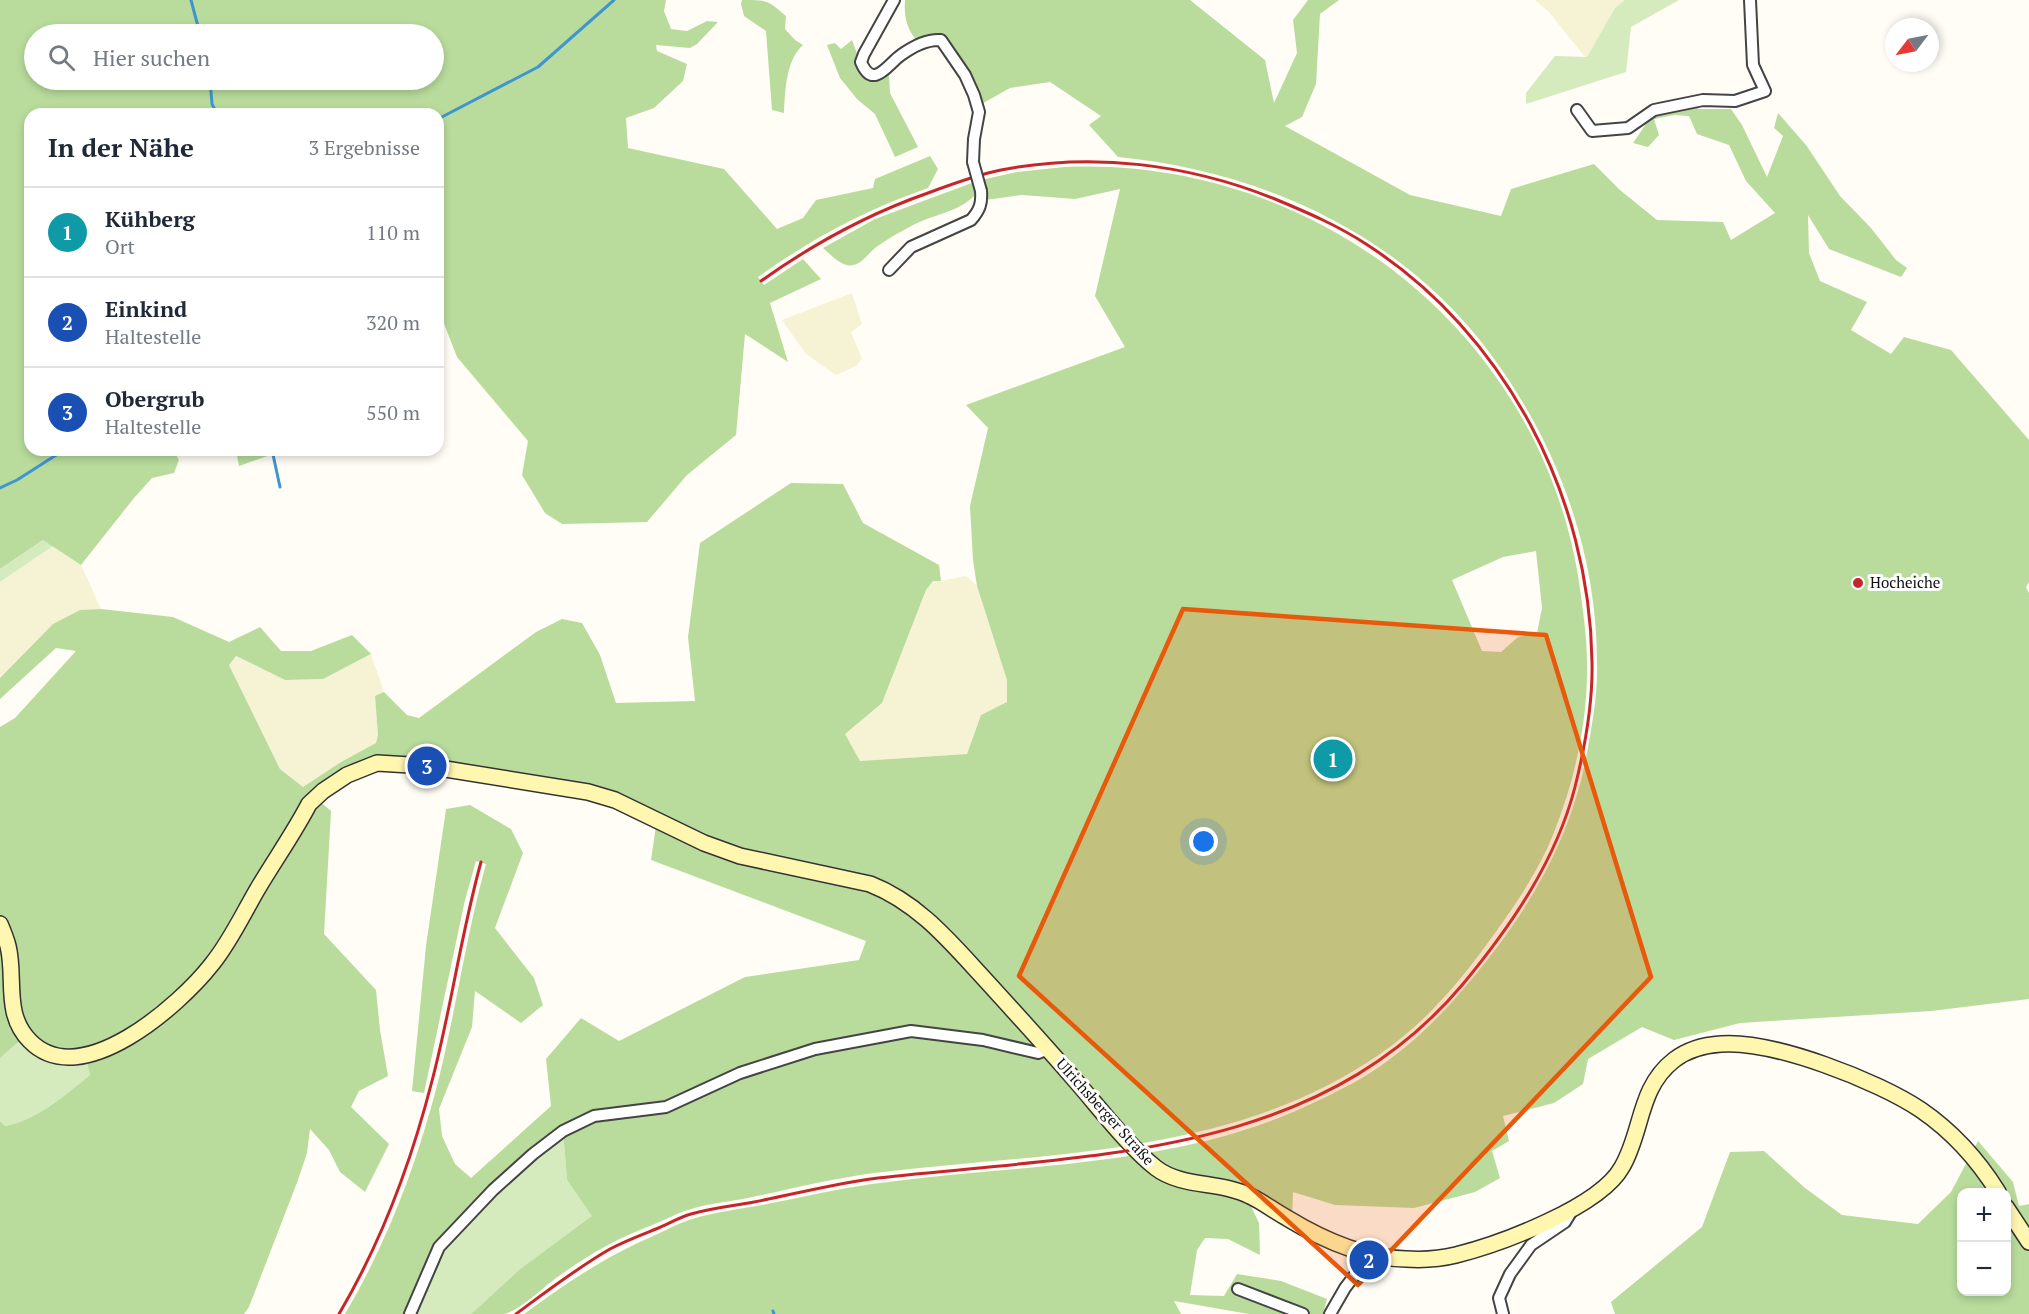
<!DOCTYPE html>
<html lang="de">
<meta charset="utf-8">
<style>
:root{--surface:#fff;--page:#f2f2f3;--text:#1f2937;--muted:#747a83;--line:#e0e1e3;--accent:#c4262e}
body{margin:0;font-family:"PT Serif",serif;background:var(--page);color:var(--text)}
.controls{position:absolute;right:18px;bottom:18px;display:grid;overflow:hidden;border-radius:12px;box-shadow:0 3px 9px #0003}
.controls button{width:54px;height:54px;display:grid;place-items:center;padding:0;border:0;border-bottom:2px solid var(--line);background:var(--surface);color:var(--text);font:30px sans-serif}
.compass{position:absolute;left:1885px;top:18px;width:54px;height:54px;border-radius:50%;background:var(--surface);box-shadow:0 3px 9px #0003;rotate:238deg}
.you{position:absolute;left:1204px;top:842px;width:21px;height:21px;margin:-15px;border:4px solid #fff;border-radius:50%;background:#1a73e8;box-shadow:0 0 0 9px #1a73e833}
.badge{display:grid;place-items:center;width:39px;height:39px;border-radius:50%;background:var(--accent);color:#fff;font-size:20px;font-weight:700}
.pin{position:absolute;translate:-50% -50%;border:3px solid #fff;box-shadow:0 2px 6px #0006}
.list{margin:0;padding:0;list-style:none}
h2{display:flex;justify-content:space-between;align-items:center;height:78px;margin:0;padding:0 24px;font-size:26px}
h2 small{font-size:20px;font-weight:400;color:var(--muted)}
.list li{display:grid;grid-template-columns:39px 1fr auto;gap:18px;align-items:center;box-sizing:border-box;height:90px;padding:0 24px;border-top:2px solid var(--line)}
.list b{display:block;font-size:22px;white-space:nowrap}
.list p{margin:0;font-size:20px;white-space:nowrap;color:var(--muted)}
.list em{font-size:20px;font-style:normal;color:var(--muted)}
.icon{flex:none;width:33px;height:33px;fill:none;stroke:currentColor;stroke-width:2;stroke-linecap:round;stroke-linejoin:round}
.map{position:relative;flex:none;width:2029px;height:1314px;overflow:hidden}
.search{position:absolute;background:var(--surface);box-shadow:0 3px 9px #0003;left:24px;top:24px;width:420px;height:66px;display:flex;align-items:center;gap:15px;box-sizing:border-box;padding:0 21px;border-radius:33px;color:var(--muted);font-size:22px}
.panel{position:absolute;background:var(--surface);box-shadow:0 3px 9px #0003;left:24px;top:108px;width:420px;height:348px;border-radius:18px}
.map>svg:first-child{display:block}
.farmland{fill:#f6f3d4}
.green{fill:#d5ebbd}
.forest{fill:#b9dc9c;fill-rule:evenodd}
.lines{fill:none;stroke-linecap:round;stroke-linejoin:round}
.stream{stroke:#3f96cf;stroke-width:3}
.street-casing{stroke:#444;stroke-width:14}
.secondary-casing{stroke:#333;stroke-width:18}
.street{stroke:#fff;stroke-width:10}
.secondary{stroke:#fff6b0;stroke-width:15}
.rail{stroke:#c4262e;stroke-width:3}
.street-bridge-casing{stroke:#444;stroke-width:14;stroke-linecap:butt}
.street-bridge{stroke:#fff;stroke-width:10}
.marked{fill:#e8590c;fill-opacity:0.2;stroke:#e8590c;stroke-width:4.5;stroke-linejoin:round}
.poi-dot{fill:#c4262e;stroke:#fff;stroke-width:2}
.labels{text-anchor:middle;stroke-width:6;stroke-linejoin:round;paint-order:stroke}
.poi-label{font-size:15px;fill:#111;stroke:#fff;text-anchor:start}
.street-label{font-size:15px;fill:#111;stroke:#fff}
</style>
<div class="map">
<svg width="2029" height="1314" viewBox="0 0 2029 1314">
<rect width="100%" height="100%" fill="#fffdf5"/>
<g class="farmland">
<polygon points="1535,0 1625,0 1615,8 1587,57 1585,57 1549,12"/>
<polygon points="852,293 862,324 851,332 862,359 856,366 836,375 806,354 782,320"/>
<polygon points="53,546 81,565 101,609 80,610 0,678 0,582"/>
<polygon points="966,576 977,586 1007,680 1007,703 981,715 967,754 860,761 844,733 882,703 926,590 933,581 941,581"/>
<polygon points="371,654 384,692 375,697 378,735 376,743 341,762 303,787 280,769 229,665 235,656 285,680 323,679"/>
</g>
<g class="green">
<polygon points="1625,0 1679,0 1631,27 1626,72 1526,104 1526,93 1555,56 1587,57 1615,8"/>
<polygon points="43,540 53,546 0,582 0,569"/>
<path d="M 23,1038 L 87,1058 L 90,1075 C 65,1095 38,1120 5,1126 L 0,1121 L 0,1058 Z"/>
<polygon points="563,1131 567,1180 593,1216 520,1269 471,1314 410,1314 439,1247"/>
</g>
<g class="forest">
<path d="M 0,0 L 666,0 L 664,11 L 671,29 L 687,31 L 707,21 L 718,22 L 697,44 L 690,48 L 656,45 L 657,51 L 687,64 L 683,81 L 654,108 L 626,118 L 628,148 L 724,169 L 777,229 L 803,218 L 816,200 L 873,188 L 875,179 L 930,156 L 938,169 L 928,188 C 867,209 811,239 758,277 L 764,285 L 803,259 L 821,279 L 770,303 L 788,362 L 745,334 L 736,435 L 687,475 L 647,522 L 562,524 L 545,513 L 522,475 L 528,441 L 457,357 L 438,308 L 438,114 L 30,114 L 30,450 L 173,450 L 179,460 L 174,473 L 152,478 L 134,498 L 81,565 L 43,540 L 0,569 ZM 34,34 L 434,34 L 434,80 L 34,80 Z"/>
<path d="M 742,0 C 767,0 767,0 786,16 L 785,29 L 795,40 L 803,45 C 786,60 785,91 784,113 L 772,110 L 766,31 L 744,16 L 741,4 Z"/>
<path d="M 905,0 L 1190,0 L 1265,60 L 1274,103 L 1297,53 L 1293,20 L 1308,0 L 1339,0 L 1320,14 L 1316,84 L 1302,117 L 1285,126 L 1410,195 L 1501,216 L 1511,189 L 1594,164 L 1620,190 L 1657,220 L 1723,222 L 1731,240 L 1775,213 L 1746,181 L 1729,145 L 1697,134 L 1689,116 L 1674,115 L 1654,119 L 1659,135 L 1648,147 L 1633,143 L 1650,118 L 1698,104 L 1698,109 L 1731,109 L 1742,125 L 1767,177 L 1783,136 L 1774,128 L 1778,113 L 1806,145 L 1840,196 L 1871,228 L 1896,260 L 1907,268 L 1901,277 L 1829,249 L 1808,215 L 1809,253 L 1820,281 L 1867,302 L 1851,330 L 1891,354 L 1904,337 L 1951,350 L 2029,440 L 2029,582 L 2026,587 L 2029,593 L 2029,999 L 1931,1011 L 1740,1023 L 1674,1040 L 1642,1027 L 1588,1059 L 1583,1084 L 1554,1103 L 1503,1116 L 1509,1141 L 1492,1151 L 1500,1178 L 1475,1192 L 1414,1208 L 1335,1205 L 1293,1192 L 1292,1220 L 1248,1200 L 1259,1223 L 1260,1255 L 1228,1239 L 1205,1238 L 1197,1250 L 1190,1295 L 1224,1296 L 1237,1274 L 1281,1281 L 1327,1299 L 1323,1314 L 1249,1314 L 1174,1301 L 1181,1314 L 524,1314 C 568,1282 603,1258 653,1236 C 666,1230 679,1223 692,1219 C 716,1212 742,1209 767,1204 C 802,1197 837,1189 872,1184 C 1021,1163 1177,1169 1315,1102 C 1341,1090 1368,1076 1390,1059 C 1428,1031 1459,996 1488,959 C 1535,899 1571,834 1586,758 C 1592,726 1598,694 1597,662 C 1597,550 1556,441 1489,352 C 1401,234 1262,171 1118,157 L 1089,125 L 1101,116 L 1050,82 L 1010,88 L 978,106 L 949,49 L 929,38 L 916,40 C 906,27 904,16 905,0 Z"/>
<polygon points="852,40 859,59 878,78 889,74 890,93 918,147 895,157 875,114 857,99 840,78 827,45 835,43 841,49"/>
<path d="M 1064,167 C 1320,156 1549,339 1581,596 C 1584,618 1587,641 1587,663 C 1588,718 1576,776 1556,827 C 1542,865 1519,900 1495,933 C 1463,978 1426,1023 1380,1054 C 1232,1157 1046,1152 874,1173 C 830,1179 786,1190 743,1199 C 725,1202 705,1204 688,1210 C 677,1213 667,1219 657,1223 C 640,1230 622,1237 606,1246 C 590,1255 574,1265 559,1276 C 544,1286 520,1311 504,1314 C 494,1314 481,1314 471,1314 L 520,1269 L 592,1216 L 567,1180 L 563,1131 L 439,1247 L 410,1314 L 345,1314 C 388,1241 417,1163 438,1082 C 456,1010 466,936 486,864 L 476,861 L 465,900 L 424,1093 L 412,1091 L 426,946 L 446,809 L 470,805 L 511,829 L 523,853 L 495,928 L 534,978 L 543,1005 L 521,1023 L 475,991 L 472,1027 L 439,1109 L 442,1136 L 455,1164 L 471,1178 L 551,1106 L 546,1059 L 581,1018 L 619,1041 L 745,977 L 859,960 L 866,941 L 651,860 L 657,819 L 616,800 L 377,763 L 316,798 L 331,811 L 324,934 L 376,990 L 380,1030 L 388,1076 L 359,1091 L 351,1107 L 389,1144 L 365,1192 L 340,1172 L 329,1150 L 310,1129 L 307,1153 L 298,1180 L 249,1307 L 244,1314 L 0,1314 L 0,1121 L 5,1126 C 38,1120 65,1095 90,1075 L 86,1058 L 23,1038 L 0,1058 L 0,727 L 15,718 L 76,651 L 56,648 L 0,699 L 0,678 L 53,624 L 80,610 L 101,609 L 173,617 L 229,642 L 260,627 L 281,651 L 311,651 L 352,635 L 371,654 L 323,679 L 285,680 L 236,656 L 229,665 L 280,769 L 303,787 L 341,762 L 376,743 L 378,735 L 375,696 L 384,692 L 407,715 L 419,718 L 536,632 L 562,619 L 582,623 L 600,655 L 616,703 L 695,701 L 688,637 L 700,543 L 791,483 L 843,484 L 863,523 L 939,565 L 941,581 L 933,581 L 926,590 L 882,703 L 845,734 L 860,761 L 967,754 L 981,715 L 1007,702 L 1007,680 L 977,586 L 973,560 L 970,506 L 988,428 L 966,405 L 1125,347 L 1095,296 L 1120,189 L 1075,199 L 1022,195 L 985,200 L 981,180 L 1017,172 ZM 1536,551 L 1542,608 L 1537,633 L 1518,637 L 1501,652 L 1482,651 L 1452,580 L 1503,557 Z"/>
<path d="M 977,181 L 979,190 C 966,210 936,214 915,224 C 902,231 887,239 875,248 C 869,253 862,263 854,265 C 842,268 830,254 823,248 L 875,219 Z"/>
<polygon points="236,450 284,450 239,466"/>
<path d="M 1978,1141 L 2013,1182 L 2019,1206 L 2029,1204 L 2029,1314 L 1615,1314 L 1611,1302 L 1702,1227 L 1730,1152 L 1764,1151 L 1805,1188 L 1842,1215 L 1918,1224 L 1951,1192 ZM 1962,1192 L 2006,1192 L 2006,1292 L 1962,1292 Z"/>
</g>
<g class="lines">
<g class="stream">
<polyline points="191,0 200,34"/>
<polyline points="210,80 212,104 217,114"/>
<polyline points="438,119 538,67 614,0"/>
<polyline points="272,450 280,487"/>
<polyline points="0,488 17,480 64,450"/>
<polyline points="773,1311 774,1314"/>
</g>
<g class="street-casing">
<g id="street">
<path d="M 894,0 L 864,54 L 861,62 C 873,91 888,64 901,55 C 912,47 927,39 941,40 L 965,75 L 974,95 L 979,112 L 974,139 L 973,162"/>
<polyline points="1577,110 1592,131 1628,128 1654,110 1703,100 1735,101 1765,91 1753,65 1750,0"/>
<path d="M 889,270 L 911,247 L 971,220 C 980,210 982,203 981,191"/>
<polyline points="1238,1289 1303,1314"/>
<polyline points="410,1314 439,1247 493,1190 533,1154 563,1131 594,1116 666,1107 740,1073 815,1049 911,1031 983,1040 1038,1053 1048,1049"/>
<polyline points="1330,1314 1345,1288 1370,1255"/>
<polyline points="1503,1314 1499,1298 1510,1274 1531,1245 1565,1222 1573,1209"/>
</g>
</g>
<g class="secondary-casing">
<g id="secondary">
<path d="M 0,924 C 3,931 6,938 8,946 C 16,978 3,1014 30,1041 C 81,1093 180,1005 212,964 C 230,942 243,914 257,890 C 274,861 294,833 309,804 L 323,791 L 347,775 L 377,763 L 427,766 L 588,792 L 615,800 L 704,843 L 740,856 L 870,884 C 916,902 947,938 979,973 C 1011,1008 1043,1043 1074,1079 C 1098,1106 1128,1146 1156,1168 C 1182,1188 1221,1181 1250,1196 C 1263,1202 1274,1211 1287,1218 C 1323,1240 1363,1258 1406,1259 C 1422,1260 1440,1259 1456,1255 C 1500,1244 1600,1207 1622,1167 C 1643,1131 1638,1088 1674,1060 C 1687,1050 1704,1045 1721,1044 C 1773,1040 1878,1081 1921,1110 C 1953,1132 1978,1160 1998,1192"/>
<polyline points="2006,1207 2029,1242"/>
</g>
</g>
<use href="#street" class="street"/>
<use href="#secondary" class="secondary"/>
<g class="rail">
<path d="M 339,1314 C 382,1241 411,1163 432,1081 C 451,1009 461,934 481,862"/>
<path d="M 516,1314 C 547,1291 577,1268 610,1249 C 625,1241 641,1235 656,1229 C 668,1224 680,1217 691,1214 C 712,1208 733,1206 754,1202 C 795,1194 837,1183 878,1178 C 1087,1154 1315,1160 1463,984 C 1511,926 1556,861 1575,787 C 1585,747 1593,703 1592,662 C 1590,497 1505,333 1366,244 C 1337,225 1306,212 1275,199 C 1188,164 1093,152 1001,170 C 976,175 952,184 928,193 C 868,214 813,244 761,281"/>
</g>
<g class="street-bridge-casing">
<polyline id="street-bridge" points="973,162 981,191"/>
</g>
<use href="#street-bridge" class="street-bridge"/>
</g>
<path class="marked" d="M 1183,609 L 1546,635 L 1651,977 L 1358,1285 L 1019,976 Z"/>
<circle class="poi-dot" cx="1858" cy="583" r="6"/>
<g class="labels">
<g class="poi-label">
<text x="1870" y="588">Hocheiche</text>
</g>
<g class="street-label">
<text transform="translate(1105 1112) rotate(48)" y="5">Ulrichsberger Straße</text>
</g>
</g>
</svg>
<div class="controls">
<button>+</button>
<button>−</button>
</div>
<svg class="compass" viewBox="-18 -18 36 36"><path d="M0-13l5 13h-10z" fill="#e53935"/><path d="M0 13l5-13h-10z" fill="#747a83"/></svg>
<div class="you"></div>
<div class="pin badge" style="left:1333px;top:759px;background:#0f9aa8">1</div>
<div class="pin badge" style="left:1369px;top:1260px;background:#1a4fb4">2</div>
<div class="pin badge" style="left:427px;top:766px;background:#1a4fb4">3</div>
<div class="search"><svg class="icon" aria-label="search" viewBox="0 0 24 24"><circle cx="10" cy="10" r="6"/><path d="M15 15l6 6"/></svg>Hier suchen</div>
<section class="panel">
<h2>In der Nähe<small>3 Ergebnisse</small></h2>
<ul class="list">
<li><span class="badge" style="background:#0f9aa8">1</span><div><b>Kühberg</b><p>Ort</p></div><em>110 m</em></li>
<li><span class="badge" style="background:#1a4fb4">2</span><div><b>Einkind</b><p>Haltestelle</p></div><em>320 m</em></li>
<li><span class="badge" style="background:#1a4fb4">3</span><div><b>Obergrub</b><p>Haltestelle</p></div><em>550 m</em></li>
</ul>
</section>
</div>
